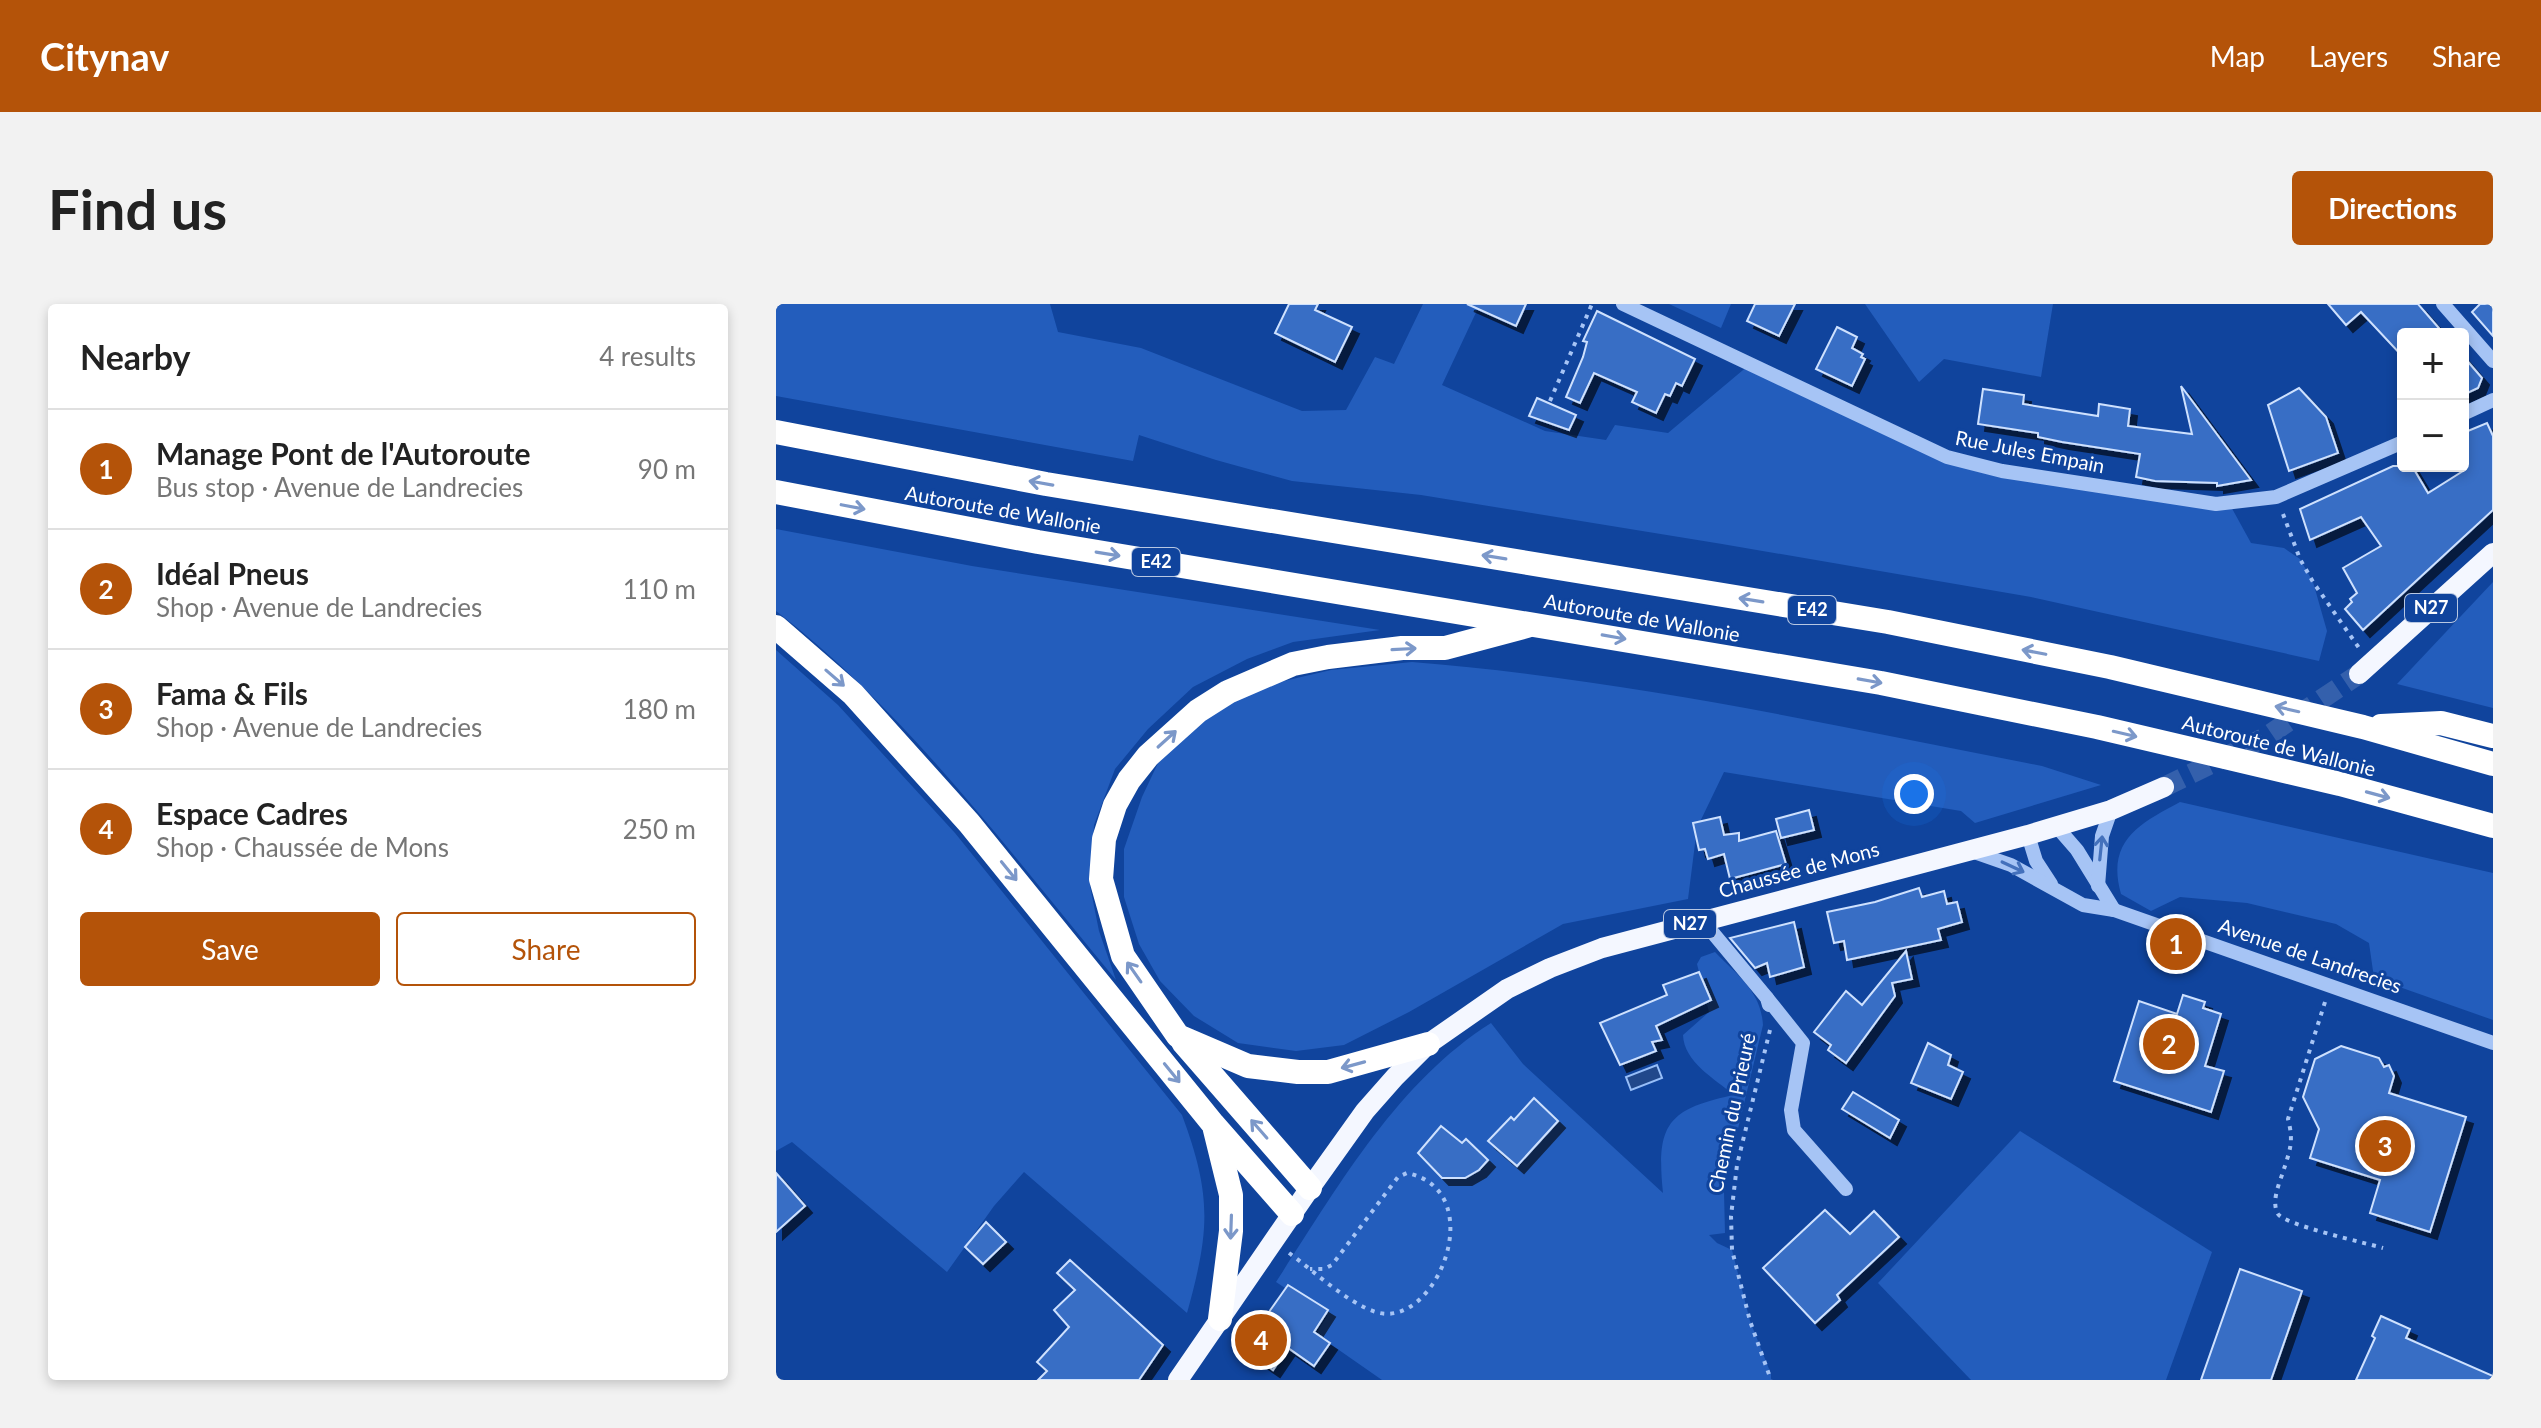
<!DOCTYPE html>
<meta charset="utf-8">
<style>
:root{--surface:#fff;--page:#f2f2f2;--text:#222;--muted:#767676;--line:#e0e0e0;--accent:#b45309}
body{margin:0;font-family:Lato,sans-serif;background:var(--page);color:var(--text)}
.controls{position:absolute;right:24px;top:24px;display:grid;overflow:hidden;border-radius:8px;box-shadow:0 4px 12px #0003}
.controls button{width:72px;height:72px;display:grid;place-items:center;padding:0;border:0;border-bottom:2px solid var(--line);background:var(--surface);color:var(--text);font:40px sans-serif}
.you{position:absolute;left:1138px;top:490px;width:28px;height:28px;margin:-20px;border:6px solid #fff;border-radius:50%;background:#1a73e8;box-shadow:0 0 0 12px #1a73e833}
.badge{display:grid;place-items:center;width:52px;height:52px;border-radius:50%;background:var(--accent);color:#fff;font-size:26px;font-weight:700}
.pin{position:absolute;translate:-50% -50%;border:4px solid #fff;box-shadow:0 2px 8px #0006}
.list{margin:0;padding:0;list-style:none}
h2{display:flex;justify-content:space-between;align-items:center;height:104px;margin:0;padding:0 32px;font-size:34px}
h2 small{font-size:26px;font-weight:400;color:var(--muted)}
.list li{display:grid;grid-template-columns:52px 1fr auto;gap:24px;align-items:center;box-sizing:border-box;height:120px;padding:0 32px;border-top:2px solid var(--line)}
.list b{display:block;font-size:30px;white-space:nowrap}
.list p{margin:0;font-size:26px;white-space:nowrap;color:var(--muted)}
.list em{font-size:26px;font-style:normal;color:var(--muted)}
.actions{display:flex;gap:16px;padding:24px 32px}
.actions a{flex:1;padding:18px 0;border:2px solid var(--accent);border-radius:8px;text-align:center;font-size:28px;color:var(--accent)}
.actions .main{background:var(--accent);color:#fff}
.map{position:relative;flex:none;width:1717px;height:1076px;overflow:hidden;border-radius:8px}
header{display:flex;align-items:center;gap:48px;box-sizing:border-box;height:112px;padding:0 40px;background:var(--accent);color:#fff}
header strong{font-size:38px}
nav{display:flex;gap:44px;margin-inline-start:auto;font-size:28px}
.intro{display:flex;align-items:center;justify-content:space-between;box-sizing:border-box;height:192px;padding:0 48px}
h1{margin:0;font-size:56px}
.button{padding:20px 36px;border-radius:8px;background:var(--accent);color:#fff;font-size:28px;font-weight:700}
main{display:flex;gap:48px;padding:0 48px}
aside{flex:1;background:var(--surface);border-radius:8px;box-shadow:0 4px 12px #0003}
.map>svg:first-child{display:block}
.green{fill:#235dbc}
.water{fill:#21488b;stroke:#97bef8;stroke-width:2}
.building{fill:#396ec5;stroke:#cee1fe;stroke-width:2;filter:url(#shadow)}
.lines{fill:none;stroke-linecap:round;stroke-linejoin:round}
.major-tunnel{stroke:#3460ac;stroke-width:20;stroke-dasharray:20 10;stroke-linecap:butt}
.path{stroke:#a6c4f5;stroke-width:4;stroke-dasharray:4 6;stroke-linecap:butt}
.minor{stroke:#a6c4f5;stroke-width:14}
.major{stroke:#f4f7ff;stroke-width:20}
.highway{stroke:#fff;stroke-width:24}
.oneway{stroke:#7c98c9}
.oneway2{stroke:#4471bc}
.labels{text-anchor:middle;stroke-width:6;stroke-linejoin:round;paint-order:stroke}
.shield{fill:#10449d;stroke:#b7c7e2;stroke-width:2}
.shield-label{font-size:18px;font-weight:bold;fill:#fff}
.street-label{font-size:20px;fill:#fff;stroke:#10449d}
</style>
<header>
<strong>Citynav</strong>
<nav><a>Map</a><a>Layers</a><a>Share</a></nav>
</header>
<div class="intro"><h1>Find us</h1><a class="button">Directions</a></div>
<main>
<aside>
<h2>Nearby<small>4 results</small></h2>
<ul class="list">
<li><span class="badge">1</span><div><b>Manage Pont de l'Autoroute</b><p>Bus stop · Avenue de Landrecies</p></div><em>90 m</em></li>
<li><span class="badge">2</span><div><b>Idéal Pneus</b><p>Shop · Avenue de Landrecies</p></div><em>110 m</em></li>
<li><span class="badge">3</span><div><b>Fama &amp; Fils</b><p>Shop · Avenue de Landrecies</p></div><em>180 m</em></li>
<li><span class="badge">4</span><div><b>Espace Cadres</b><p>Shop · Chaussée de Mons</p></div><em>250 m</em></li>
</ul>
<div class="actions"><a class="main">Save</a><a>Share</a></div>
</aside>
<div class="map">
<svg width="1717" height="1076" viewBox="0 0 1717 1076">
<defs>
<filter id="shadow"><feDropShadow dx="7" dy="7" stdDeviation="0" flood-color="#0009"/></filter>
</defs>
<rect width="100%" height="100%" fill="#10449d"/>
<g class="green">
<polygon points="0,0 274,0 282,28 365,44 526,107 570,106 599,53 618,60 647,0 704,0 666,81 769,127 830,136 839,121 892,129 973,61 1171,153 1453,199 1475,239 1508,244 1524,255 1537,278 1551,327 1543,357 1255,293 946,240 645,191 516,177 440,156 363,131 357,157 0,92"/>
<polygon points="893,0 955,0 945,24"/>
<polygon points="1089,0 1277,0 1265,73 1168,55 1143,78"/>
<path d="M 0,225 L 196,262 L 604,326 L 517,338 L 471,355 L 417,383 L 372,425 L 339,465 L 318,521 L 314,582 L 323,627 L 340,676 C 236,551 129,406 0,307 Z"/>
<polygon points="1717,278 1717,404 1621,380"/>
<path d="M 0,346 L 62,401 L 179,529 L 406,811 C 436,892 434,926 411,1009 L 248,868 L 218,902 L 171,968 L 16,838 L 0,847 Z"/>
<path d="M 636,358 C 848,375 1057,421 1266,462 L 1325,481 L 1199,519 L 1185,507 L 948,468 L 921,524 L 912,595 L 787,620 L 633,708 L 568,741 L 520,747 L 462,739 L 418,712 L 384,677 L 363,640 L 348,593 L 348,545 L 366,493 L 382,459 L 438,405 L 491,381 L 555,366 Z"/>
<path d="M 1404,498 L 1717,569 L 1717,716 L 1598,674 L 1593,639 L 1560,620 L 1471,599 L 1404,593 L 1375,607 L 1345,590 C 1330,537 1363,520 1404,498 Z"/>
<path d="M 939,648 C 961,671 985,687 987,721 L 953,862 L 948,888 L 949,929 L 933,931 L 941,939 L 956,946 L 974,1017 L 995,1070 L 995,1076 L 606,1076 L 540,1030 L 551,1012 L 500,978 C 560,886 620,779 715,719 L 747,760 L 887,889 C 880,821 891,805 958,791 C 939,775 908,758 907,731 L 933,708 L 921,660 L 925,653 Z"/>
<polygon points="1244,827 1436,948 1390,1076 1195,1076 1102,979"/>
</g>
<polygon class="water" points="881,761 886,774 855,786 850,773"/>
<g class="building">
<polygon points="513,0 542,0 539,6 576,23 559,58 499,29"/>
<polygon points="691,0 750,0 740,22"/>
<polygon points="979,0 1019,0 1003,32 971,17"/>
<polygon points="1552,0 1642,0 1668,30 1627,30 1627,53 1585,8 1570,21"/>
<polygon points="1704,0 1717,0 1717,32 1696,8"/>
<polygon points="821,7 919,55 906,82 900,79 894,92 889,90 880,109 856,98 861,88 818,69 804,99 790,93 807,53 811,38 807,37"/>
<polygon points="1061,23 1081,33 1076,44 1087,50 1085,53 1089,55 1076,82 1040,65"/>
<polygon points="1687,52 1706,74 1702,84 1687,91"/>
<polygon points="1405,82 1475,176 1441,182 1441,179 1379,177 1360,173 1364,150 1286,138 1262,133 1262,129 1202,120 1207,85 1248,91 1247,100 1322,112 1323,100 1354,105 1352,122 1416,130"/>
<polygon points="1523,84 1550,113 1562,149 1513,167 1492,101"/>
<polygon points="761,94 800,111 793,126 753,112"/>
<polygon points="1711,119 1717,132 1717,206 1587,326 1569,305 1576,298 1574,295 1581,289 1567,264 1605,242 1585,213 1534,236 1524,205 1617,162 1636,162 1652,189 1687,167 1687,129"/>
<polygon points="1033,506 1038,526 1005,534 1000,515"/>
<polygon points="944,513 948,531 963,529 963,537 1000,527 1010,560 954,575 948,550 932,555 929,545 923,546 917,519"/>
<polygon points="1143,584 1146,593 1168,587 1171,600 1181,598 1186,618 1162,625 1165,636 1071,656 1068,637 1058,639 1051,608 1099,598"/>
<polygon points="1018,618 1028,663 994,673 991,659 979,664 954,634"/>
<polygon points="1130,647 1136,675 1116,679 1119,692 1070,759 1052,746 1055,741 1038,728 1070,687 1086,701"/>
<polygon points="923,668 935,696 880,722 886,736 876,738 880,747 844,761 824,719 891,691 887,681"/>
<polygon points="1407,691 1429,698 1427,704 1445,710 1429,762 1448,767 1435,808 1338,777 1363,697 1401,710"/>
<polygon points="1152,739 1175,751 1172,761 1187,768 1175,795 1135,779"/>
<polygon points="1565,742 1603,754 1608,763 1613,761 1618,772 1613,789 1690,813 1654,928 1594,909 1604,876 1534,854 1543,825 1527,793 1539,755"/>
<polygon points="1077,788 1123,816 1114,834 1066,805"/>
<polygon points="758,794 782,817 741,862 712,837 735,813 738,816"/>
<polygon points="665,822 686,839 690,835 712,856 703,866 689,874 666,874 642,849"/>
<polygon points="0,869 29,902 0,928"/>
<polygon points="1049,906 1074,930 1098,907 1123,933 1061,991 1064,996 1039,1019 987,964"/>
<polygon points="210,918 230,938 207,960 189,943"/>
<polygon points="294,956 387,1041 363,1076 262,1076 271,1067 261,1058 293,1023 278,1006 299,986 281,969"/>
<polygon points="1464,965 1526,987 1495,1076 1425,1076"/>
<polygon points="512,981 552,1006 538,1028 554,1039 538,1062 512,1044 497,1066 459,1040 472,1020 478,1024 486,1013 488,1015"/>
<polygon points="1605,1012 1634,1025 1630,1034 1717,1072 1717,1076 1580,1076 1599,1034 1596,1032"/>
</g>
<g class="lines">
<polyline class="major-tunnel" points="1388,483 1488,434 1583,370"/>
<g class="path">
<polyline points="774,97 816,0"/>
<polyline points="1507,210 1524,255 1537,278 1583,344"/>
<path d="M 1549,698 L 1512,815 C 1518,838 1514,846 1507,868 C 1503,880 1495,898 1502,910 C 1509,921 1590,939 1607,944"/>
<polyline points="994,726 961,861 955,912 956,946 974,1017 995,1076"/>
<path d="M 513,949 C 538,967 571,999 600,1008 C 660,1027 716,887 631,869 L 622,873 L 556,961 L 548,965 L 534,965"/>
</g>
<g class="minor">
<polyline points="847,0 1171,153 1226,167 1440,200 1500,193 1627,138"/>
<polyline points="1667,0 1717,57"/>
<polyline points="1687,110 1717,96"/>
<polyline points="1281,523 1301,546 1338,606"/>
<polyline points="1252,531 1260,557 1275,580"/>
<polyline points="1195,547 1235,561 1307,601 1338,606 1717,739"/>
<polyline points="1322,582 1326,532 1335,506"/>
<polyline points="927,617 991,694 993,701"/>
<polyline points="991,694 1027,739 1015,806 1018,826 1070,885"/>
</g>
<g class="major">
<polyline points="1583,370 1717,249"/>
<polyline points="402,1076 534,884 589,807 619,773 652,740 731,685 774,664 826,644 1252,531 1335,506 1388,483"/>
</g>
<g class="highway">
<polyline points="0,128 270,180 1112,318 1334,363 1587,423 1717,460"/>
<polyline points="0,188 262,238 1105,379 1321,423 1564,480 1717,522"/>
<polyline points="0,323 77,390 193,519 437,820 516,910"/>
<polyline points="1605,422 1665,419 1717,432"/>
<polyline points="407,738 534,884"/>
<polyline points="652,740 552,768 522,768 472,762 402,732 347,652 325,575 328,535 339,501 353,476 372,452 422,407 452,388 517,360 552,353 626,344 669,344 751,322"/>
<polyline points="439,826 455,891 455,927 444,1015"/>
</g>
</g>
<defs><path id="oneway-shaft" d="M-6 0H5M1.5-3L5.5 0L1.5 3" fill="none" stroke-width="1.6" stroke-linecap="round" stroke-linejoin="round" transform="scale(2)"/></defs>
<g class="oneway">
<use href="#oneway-shaft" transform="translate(265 179) rotate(-170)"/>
<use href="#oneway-shaft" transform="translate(77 203) rotate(11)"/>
<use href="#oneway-shaft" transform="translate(332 250) rotate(9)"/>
<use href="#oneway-shaft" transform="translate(718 253) rotate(-171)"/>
<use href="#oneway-shaft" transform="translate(975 296) rotate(-171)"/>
<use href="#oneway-shaft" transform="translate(838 333) rotate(10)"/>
<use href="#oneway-shaft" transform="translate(628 345) rotate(-3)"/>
<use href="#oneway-shaft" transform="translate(1258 348) rotate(-169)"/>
<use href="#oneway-shaft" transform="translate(59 374) rotate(41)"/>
<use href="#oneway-shaft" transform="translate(1094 377) rotate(10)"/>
<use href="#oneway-shaft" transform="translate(1511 405) rotate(-167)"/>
<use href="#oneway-shaft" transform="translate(1349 430) rotate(13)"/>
<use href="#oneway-shaft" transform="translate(391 435) rotate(-42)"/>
<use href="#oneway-shaft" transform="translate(1602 491) rotate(15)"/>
<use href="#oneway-shaft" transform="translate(233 567) rotate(51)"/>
<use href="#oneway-shaft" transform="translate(358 668) rotate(-125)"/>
<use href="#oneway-shaft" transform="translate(577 761) rotate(165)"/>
<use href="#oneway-shaft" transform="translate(396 769) rotate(51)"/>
<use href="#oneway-shaft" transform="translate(483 825) rotate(-131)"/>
<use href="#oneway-shaft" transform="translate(455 923) rotate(92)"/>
</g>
<g class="oneway2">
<use href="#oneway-shaft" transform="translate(1325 544) rotate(-84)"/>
<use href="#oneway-shaft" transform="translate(1237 563) rotate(25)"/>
</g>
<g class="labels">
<g class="shield">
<rect x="356" y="244" width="48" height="28" rx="6"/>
<rect x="1629" y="290" width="52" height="28" rx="6"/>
<rect x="1012" y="292" width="48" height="28" rx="6"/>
<rect x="888" y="606" width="52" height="28" rx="6"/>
</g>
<g class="shield-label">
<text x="380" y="264">E42</text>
<text x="1655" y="310">N27</text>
<text x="1036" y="312">E42</text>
<text x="914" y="626">N27</text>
</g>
<g class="street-label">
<text transform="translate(1254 148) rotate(11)" y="7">Rue Jules Empain</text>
<text transform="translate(227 206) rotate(10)" y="7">Autoroute de Wallonie</text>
<text transform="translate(866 314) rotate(10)" y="7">Autoroute de Wallonie</text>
<text transform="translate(1503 442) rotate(14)" y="7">Autoroute de Wallonie</text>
<text transform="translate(1023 566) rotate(-15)" y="7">Chaussée de Mons</text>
<text transform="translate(1534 652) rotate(19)" y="7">Avenue de Landrecies</text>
<text transform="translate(956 809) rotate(-78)" y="7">Chemin du Prieuré</text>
</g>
</g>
</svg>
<div class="controls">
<button>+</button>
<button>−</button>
</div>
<div class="you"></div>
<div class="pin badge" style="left:1400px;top:640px">1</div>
<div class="pin badge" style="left:1393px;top:740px">2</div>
<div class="pin badge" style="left:1609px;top:842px">3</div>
<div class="pin badge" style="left:485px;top:1036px">4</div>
</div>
</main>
